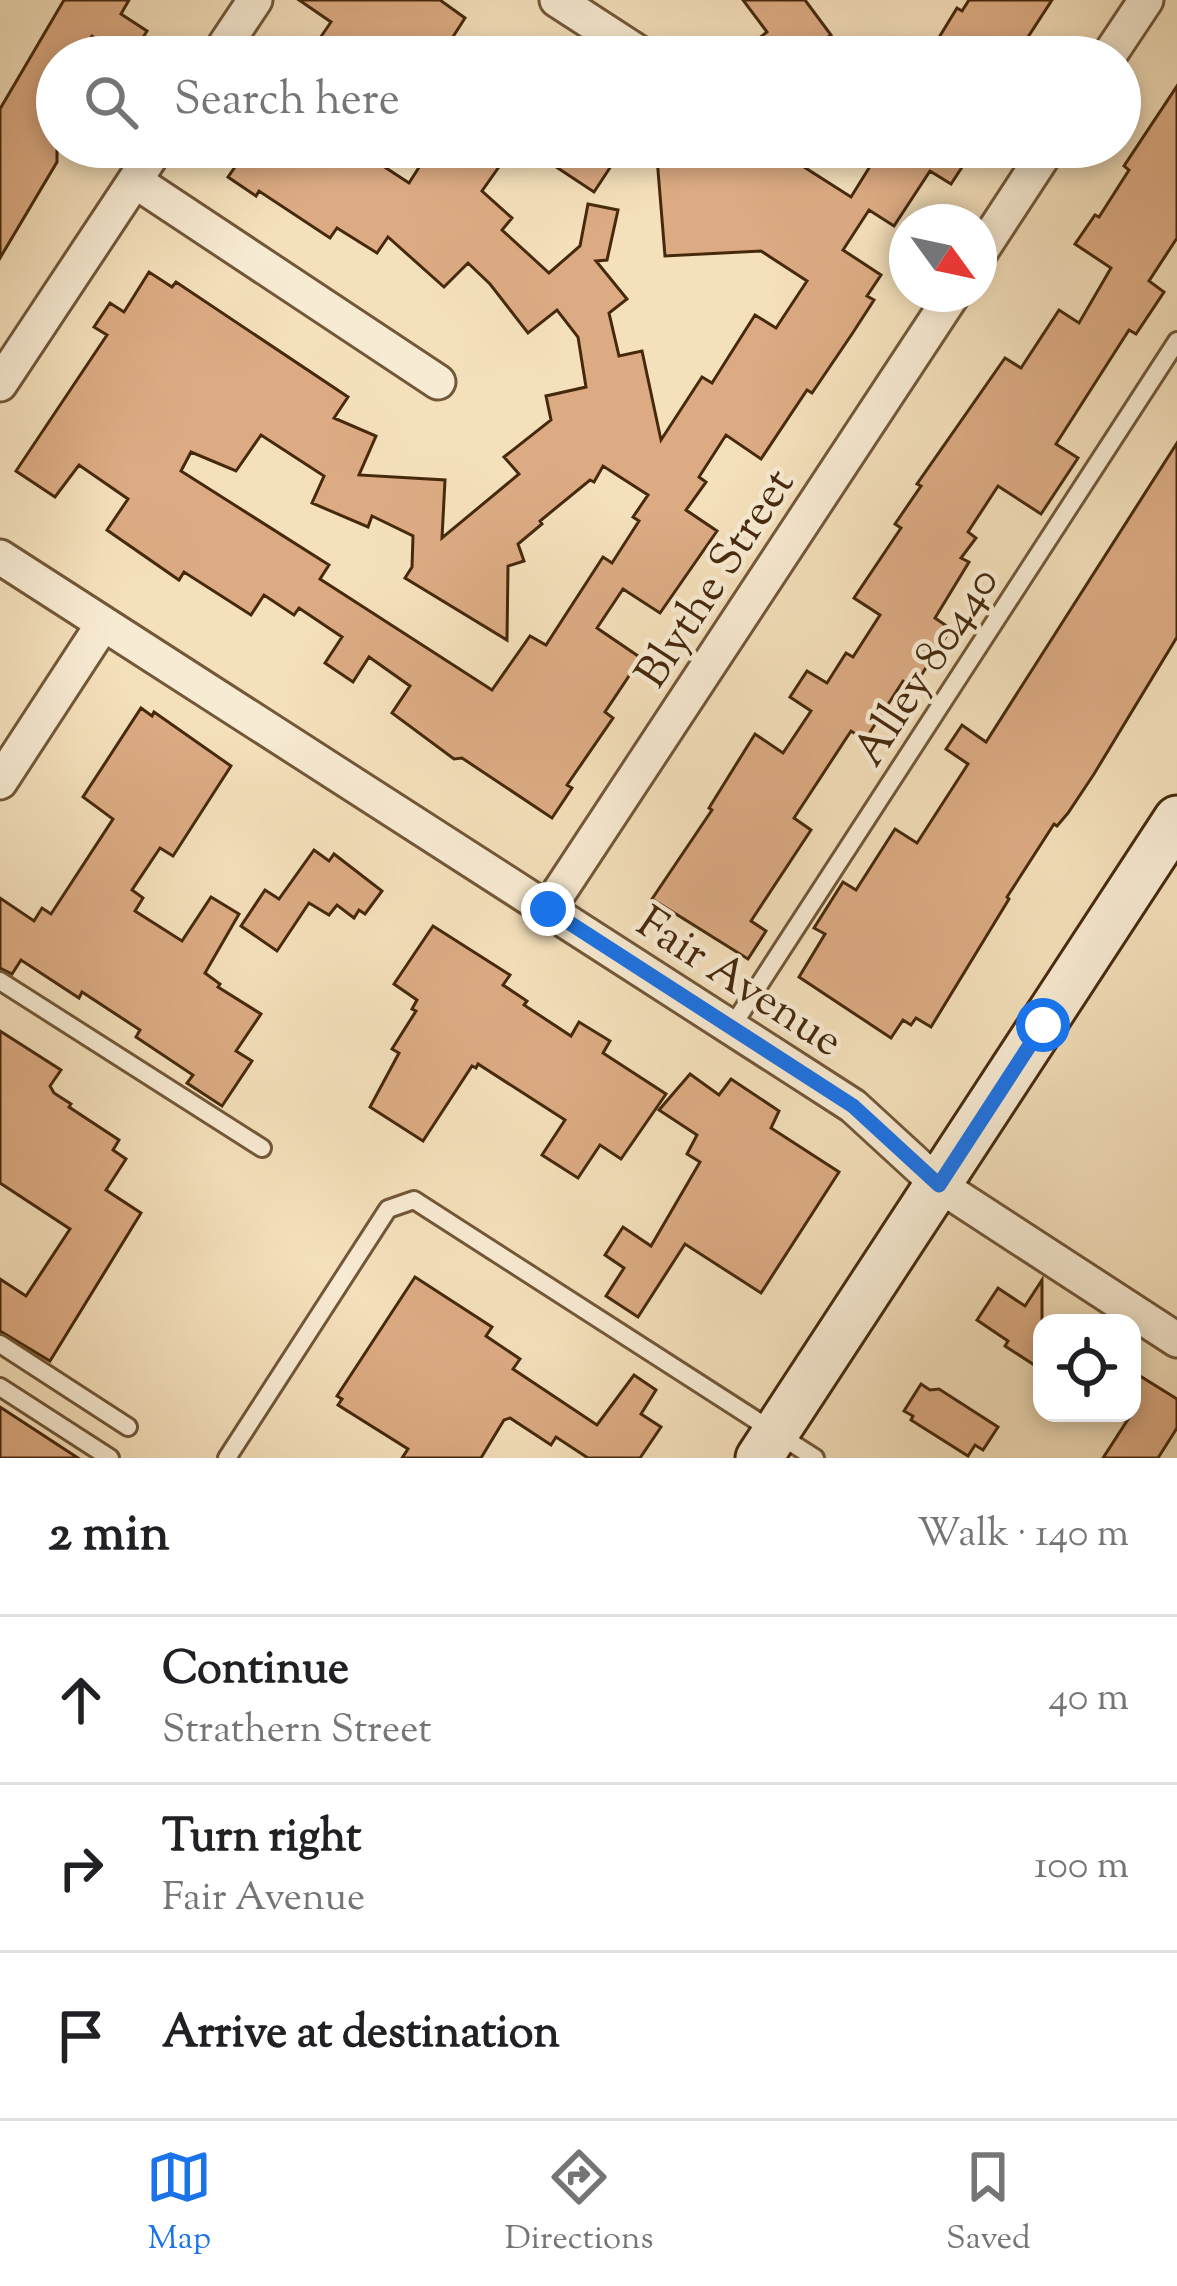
<!DOCTYPE html>
<meta charset="utf-8">
<style>
:root{--surface:#fff;--page:#f6f6f6;--text:#202124;--muted:#757577;--line:#e0e0e0;--accent:#1a73e8}
body{margin:0;font-family:"Sorts Mill Goudy",serif;background:var(--page);color:var(--text)}
.controls{position:absolute;right:36px;bottom:36px;display:grid;overflow:hidden;border-radius:24px;box-shadow:0 6px 18px #0003}
.controls button{width:108px;height:108px;display:grid;place-items:center;padding:0;border:0;border-bottom:3px solid var(--line);background:var(--surface);color:var(--text);font:60px sans-serif}
.compass{position:absolute;left:889px;top:204px;width:108px;height:108px;border-radius:50%;background:var(--surface);box-shadow:0 6px 18px #0003;rotate:123deg}
.stop{position:absolute;width:36px;height:36px;margin:-27px;border:9px solid #1a73e8;border-radius:50%;background:#fff}
.stop.end{background:#1a73e8;border-color:#fff;box-shadow:0 3px 12px #0008}
.list{margin:0;padding:0;list-style:none}
h2{display:flex;justify-content:space-between;align-items:center;height:156px;margin:0;padding:0 48px;font-size:51px}
h2 small{font-size:39px;font-weight:400;color:var(--muted)}
.list li{display:grid;grid-template-columns:78px 1fr auto;gap:36px;align-items:center;box-sizing:border-box;height:168px;padding:0 48px;border-top:3px solid var(--line)}
.list b{display:block;font-size:45px;white-space:nowrap}
.list p{margin:0;font-size:39px;white-space:nowrap;color:var(--muted)}
.list em{font-size:39px;font-style:normal;color:var(--muted)}
.icon{flex:none;width:66px;height:66px;fill:none;stroke:currentColor;stroke-width:2;stroke-linecap:round;stroke-linejoin:round}
.map{position:relative;flex:none;width:1177px;height:1458px;overflow:hidden}
.search{position:absolute;background:var(--surface);box-shadow:0 6px 18px #0003;left:36px;right:36px;top:36px;height:132px;display:flex;align-items:center;gap:30px;box-sizing:border-box;padding:0 42px;border-radius:66px;color:var(--muted);font-size:45px}
.sheet{height:660px;background:var(--surface)}
nav{display:flex;justify-content:space-around;align-items:center;box-sizing:border-box;height:168px;border-top:3px solid var(--line);background:var(--surface);font-size:33px;color:var(--muted)}
nav a{display:grid;justify-items:center;gap:6px}
nav .on{color:var(--accent)}
.map>svg:first-child{display:block}
.building{fill:#dcab83;stroke:#46290c;stroke-width:3;fill-rule:evenodd}
.lines{fill:none;stroke-linecap:round;stroke-linejoin:round}
.lane-casing{stroke:#725738;stroke-width:22}
.street-casing{stroke:#725738;stroke-width:39}
.secondary-casing{stroke:#46290c;stroke-width:51}
.lane{stroke:#f8ebd3;stroke-width:16}
.street{stroke:#f8ebd3;stroke-width:33}
.secondary{stroke:#f8ebd3;stroke-width:45}
.route{stroke:#1a73e8;stroke-width:15}
.labels{text-anchor:middle;stroke-width:9;stroke-linejoin:round;paint-order:stroke}
.street-label{font-size:45px;fill:#46290c;stroke:#f8ebd3}
</style>
<div class="map">
<svg width="1177" height="1458" viewBox="0 0 1177 1458">
<rect width="100%" height="100%" fill="#f4e0bb"/>
<filter id="stains"><feTurbulence type="fractalNoise" baseFrequency=".00167" numOctaves="4"/><feColorMatrix values="0 0 0 0 .2 0 0 0 0 .09 0 0 0 0 .02 0 0 0 .5 -.17"/></filter>
<radialGradient id="worn" r=".72"><stop offset=".6" stop-color="#630" stop-opacity="0"/><stop offset="1" stop-color="#630" stop-opacity=".3"/></radialGradient>
<g class="building">
<polygon points="64,0 129,0 121,14 147,31 131,57 123,57 92,36 78,57 57,57 57,162 0,258 0,109"/>
<polygon points="299,0 440,0 465,18 440,57 307,57 331,22"/>
<polygon points="743,0 805,0 831,35 801,57 734,57 767,32"/>
<polygon points="969,0 1052,0 1028,37 1060,57 927,57 957,8 962,11"/>
<polygon points="1177,86 1177,238 1149,281 1164,292 1136,334 1129,330 1056,444 1078,458 1041,514 998,486 968,532 976,538 961,558 969,562 935,618 951,629 913,688 903,681 865,740 851,731 794,818 811,830 751,921 766,931 748,959 652,899 712,810 709,808 755,734 783,753 811,711 790,697 807,671 827,683 846,653 853,657 880,615 854,598 901,528 895,524 921,486 917,484 1005,358 1021,368 1059,310 1079,323 1111,268 1075,244 1095,215 1099,217 1129,170 1124,166"/>
<path d="M 249,147 L 354,147 L 409,183 L 432,147 L 513,147 L 482,191 L 512,218 L 502,230 L 549,273 L 580,246 L 588,204 L 618,210 L 607,260 L 596,261 L 627,299 L 609,313 L 619,356 L 642,351 L 661,440 L 702,377 L 712,383 L 755,315 L 776,328 L 807,281 L 761,251 L 665,256 L 657,158 L 725,152 L 719,147 L 806,147 L 793,160 L 851,197 L 882,147 L 951,147 L 968,158 L 951,184 L 930,171 L 894,226 L 869,210 L 843,250 L 881,275 L 867,296 L 874,300 L 852,334 L 812,393 L 807,390 L 761,459 L 726,435 L 699,477 L 706,482 L 686,510 L 717,531 L 660,613 L 623,589 L 597,628 L 641,658 L 605,712 L 613,718 L 567,785 L 572,788 L 552,818 L 462,758 L 454,759 L 392,713 L 410,686 L 369,657 L 353,682 L 325,663 L 342,637 L 299,608 L 294,615 L 264,595 L 251,615 L 184,572 L 179,580 L 107,530 L 128,499 L 79,465 L 55,497 L 16,471 L 107,335 L 94,327 L 110,303 L 124,312 L 149,272 L 172,287 L 176,282 L 348,397 L 334,418 L 376,436 L 359,475 L 445,480 L 442,538 L 519,474 L 504,457 L 551,420 L 546,396 L 586,387 L 578,337 L 557,310 L 528,333 L 490,284 L 468,263 L 444,287 L 388,237 L 377,253 L 337,228 L 330,238 L 259,191 L 256,196 L 228,177 ZM 261,435 L 324,476 L 312,503 L 368,527 L 372,516 L 413,536 L 412,567 L 405,578 L 507,640 L 508,566 L 524,561 L 518,544 L 542,524 L 540,521 L 590,480 L 594,482 L 603,466 L 648,495 L 633,517 L 639,521 L 612,563 L 603,557 L 546,645 L 530,636 L 492,690 L 320,579 L 329,565 L 181,471 L 191,452 L 236,471 Z"/>
<polygon points="526,147 601,147 617,157 594,192"/>
<polygon points="1177,443 1177,637 1094,774 1068,813 1057,826 1054,824 1007,897 1009,899 931,1027 916,1018 911,1025 903,1020 891,1038 799,977 825,934 814,928 843,882 856,890 895,829 917,843 968,764 946,749 962,725 986,742"/>
<polygon points="141,708 152,716 154,712 231,766 173,856 160,848 132,890 143,898 135,911 182,941 211,897 239,914 205,973 220,984 218,987 261,1014 236,1051 252,1061 222,1106 187,1083 193,1075 136,1037 140,1030 82,992 79,998 21,960 12,974 0,968 0,898 34,921 42,908 51,914 113,819 83,797"/>
<polygon points="314,850 329,861 334,854 382,891 365,914 359,910 354,918 337,905 329,915 309,903 277,951 241,926 265,890 279,899"/>
<polygon points="433,926 510,975 503,985 527,1001 524,1005 571,1036 579,1022 610,1041 603,1053 666,1094 621,1159 600,1145 578,1178 542,1155 565,1120 478,1064 476,1068 472,1066 423,1141 370,1107 399,1053 392,1049 416,1011 412,1009 417,1000 394,984"/>
<polygon points="0,1031 61,1070 50,1086 54,1093 71,1104 69,1107 119,1140 113,1150 126,1159 106,1190 141,1213 50,1361 0,1331 0,1279 26,1296 70,1229 0,1183"/>
<polygon points="690,1074 719,1095 731,1079 779,1111 771,1128 839,1172 761,1293 685,1244 638,1317 606,1296 624,1268 605,1255 623,1227 651,1246 700,1162 687,1154 697,1135 659,1110"/>
<polygon points="415,1277 492,1327 486,1336 520,1359 513,1369 597,1425 634,1375 656,1390 641,1414 661,1427 640,1458 588,1458 556,1437 551,1445 510,1418 504,1420 481,1458 402,1458 408,1449 338,1405 342,1399 337,1396"/>
<polygon points="1042,1280 1042,1370 1005,1346 1008,1341 977,1320 998,1288 1025,1306"/>
<polygon points="1132,1371 1177,1399 1177,1428 1158,1458 1103,1458 1132,1413"/>
<polygon points="921,1384 930,1390 939,1389 998,1427 983,1450 975,1445 968,1456 911,1420 913,1416 904,1411"/>
<polygon points="0,1407 78,1458 0,1458"/>
</g>
<g class="lines">
<g class="lane-casing">
<g id="lane">
<polyline points="0,981 262,1148"/>
<polyline points="731,1028 1177,341"/>
<polyline points="0,1344 128,1427"/>
<polyline points="0,1387 110,1458"/>
<polyline points="227,1458 388,1209 414,1200 815,1458"/>
</g>
</g>
<g class="street-casing">
<g id="street">
<polyline points="557,0 645,57"/>
<polyline points="217,57 255,0"/>
<polyline points="1108,57 1146,0"/>
<polyline points="135,181 438,382"/>
<polyline points="979,254 1049,147"/>
<polyline points="0,384 157,147"/>
<polyline points="0,557 853,1106 939,1185 1177,1340"/>
<polyline points="0,782 103,624"/>
<polyline points="548,909 953,294"/>
</g>
</g>
<g class="secondary-casing">
<polyline id="secondary" points="759,1458 1177,819"/>
</g>
<use href="#lane" class="lane"/>
<use href="#street" class="street"/>
<use href="#secondary" class="secondary"/>
</g>
<g class="lines">
<polyline class="route" points="548,909 853,1106 939,1185 1043,1025"/>
</g>
<g class="labels">
<g class="street-label">
<text transform="translate(713 577) rotate(-57)" y="16">Blythe Street</text>
<text transform="translate(924 665) rotate(-57)" y="16">Alley 80440</text>
<text transform="translate(741 980) rotate(33)" y="16">Fair Avenue</text>
</g>
</g>
<rect width="100%" height="100%" filter="url(#stains)"/>
<rect width="100%" height="100%" fill="url(#worn)"/>
</svg>
<div class="controls">
<button><svg class="icon" aria-label="locate" viewBox="0 0 24 24"><circle cx="12" cy="12" r="6"/><path d="M12 2v4M12 18v4M2 12h4M18 12h4"/></svg></button>
</div>
<svg class="compass" viewBox="-18 -18 36 36"><path d="M0-13l5 13h-10z" fill="#e53935"/><path d="M0 13l5-13h-10z" fill="#757577"/></svg>
<div class="stop" style="left:1043px;top:1025px"></div>
<div class="stop end" style="left:548px;top:909px"></div>
<div class="search"><svg class="icon" aria-label="search" viewBox="0 0 24 24"><circle cx="10" cy="10" r="6"/><path d="M15 15l6 6"/></svg>Search here</div>
</div>
<section class="sheet">
<h2>2 min<small>Walk · 140 m</small></h2>
<ul class="list">
<li><svg class="icon" aria-label="ahead" viewBox="0 0 24 24"><path d="M12 20V5M6 11l6-6 6 6"/></svg><div><b>Continue</b><p>Strathern Street</p></div><em>40 m</em></li>
<li><svg class="icon" aria-label="right" viewBox="0 0 24 24"><path d="M7 20v-9h11M14 6l5 5-5 5"/></svg><div><b>Turn right</b><p>Fair Avenue</p></div><em>100 m</em></li>
<li><svg class="icon" aria-label="arrive" viewBox="0 0 24 24"><path d="M6 21V4h12l-3 4 3 4H6"/></svg><div><b>Arrive at destination</b></div></li>
</ul>
</section>
<nav>
<a class="on"><svg class="icon" aria-label="map" viewBox="0 0 24 24"><path d="M3 6l6-2 6 2 6-2v14l-6 2-6-2-6 2zM9 4v14M15 6v14"/></svg>Map</a>
<a><svg class="icon" aria-label="directions" viewBox="0 0 24 24"><path d="M12 3l9 9-9 9-9-9zM9 14v-3h6M13 9l2 2-2 2"/></svg>Directions</a>
<a><svg class="icon" aria-label="saved" viewBox="0 0 24 24"><path d="M7 4h10v16l-5-4-5 4z"/></svg>Saved</a>
</nav>
